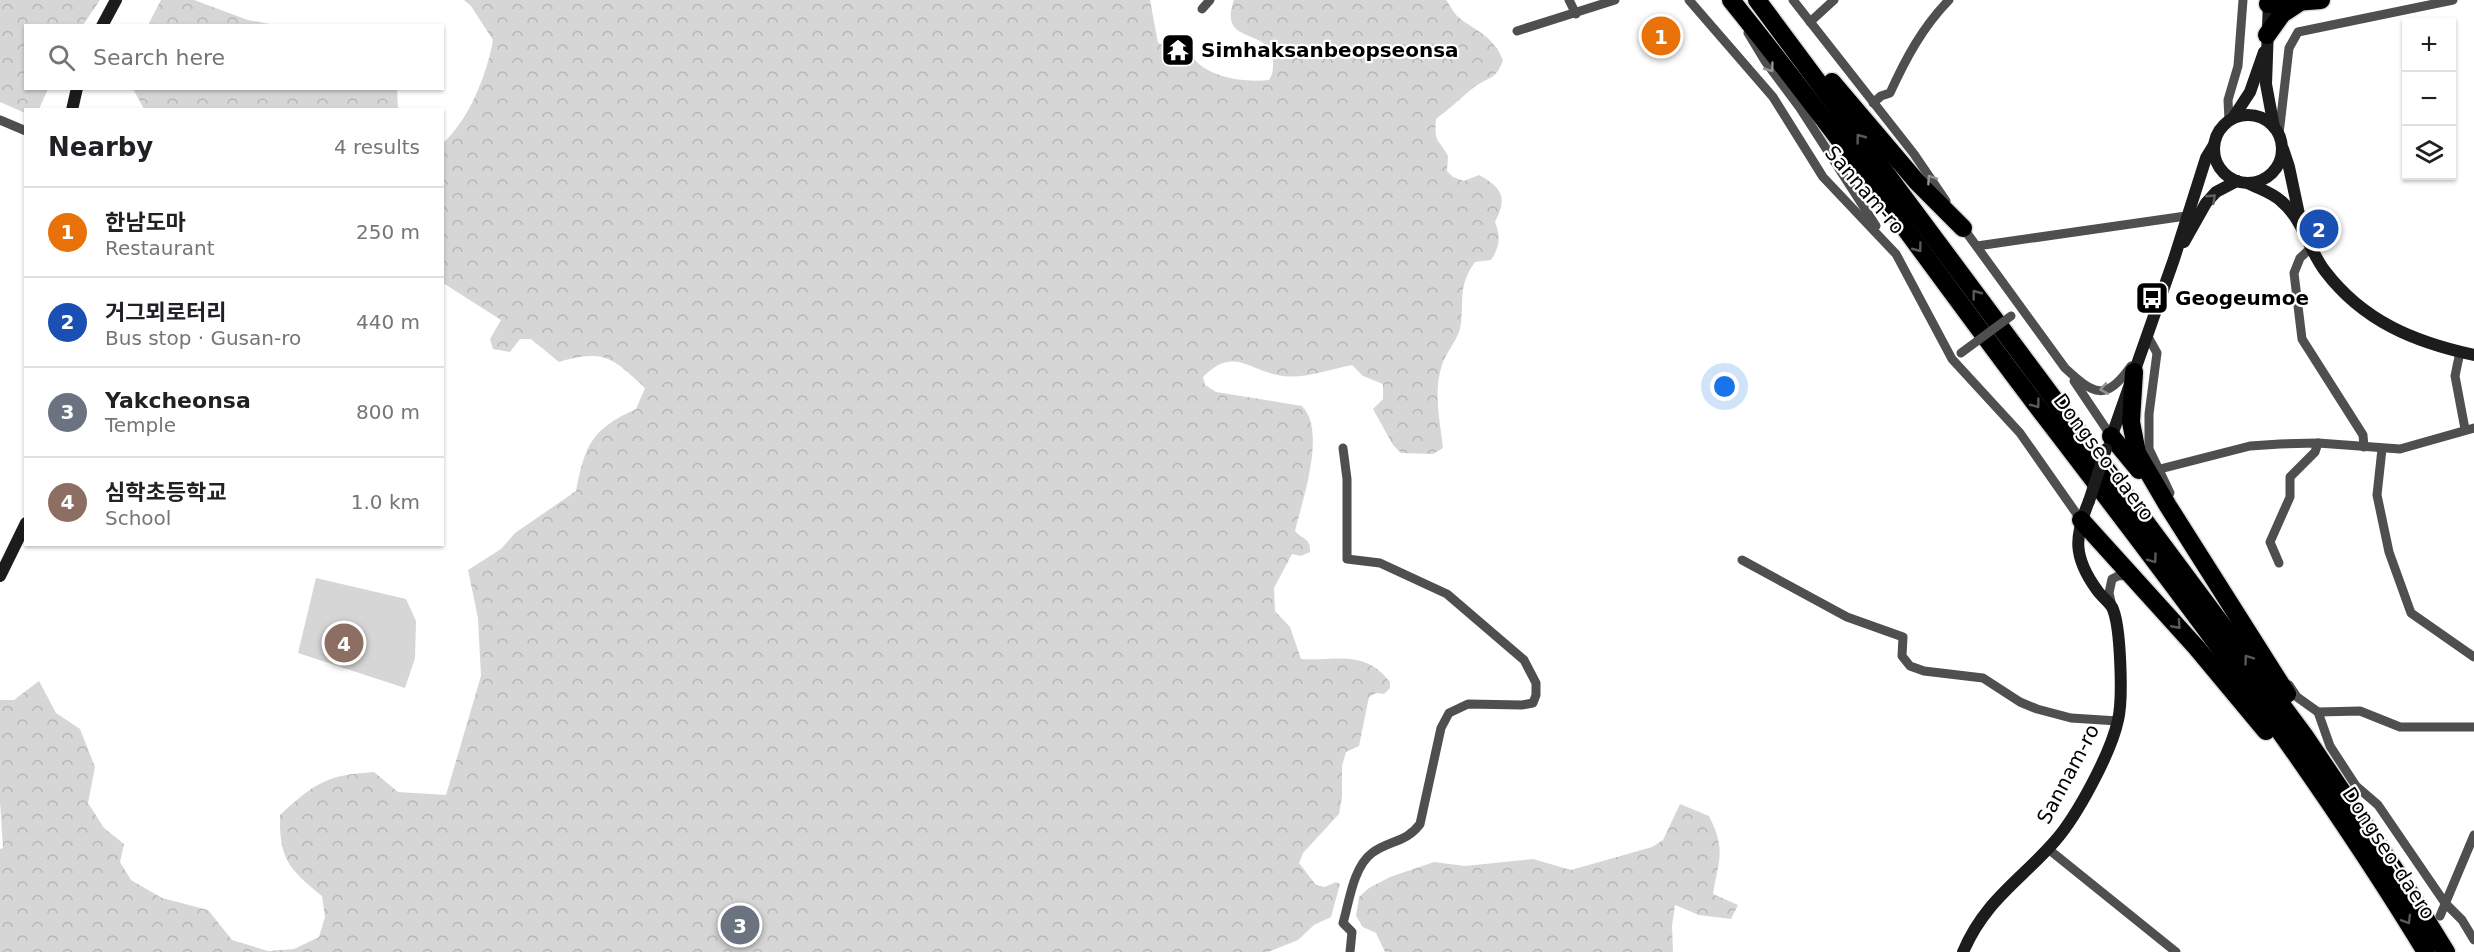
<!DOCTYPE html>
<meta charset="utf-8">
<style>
:root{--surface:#fff;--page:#f6f6f6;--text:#202124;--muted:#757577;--line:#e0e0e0;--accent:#d93025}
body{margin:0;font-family:"DejaVu Sans","Noto Sans KR",sans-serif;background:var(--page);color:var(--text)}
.controls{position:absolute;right:18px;top:18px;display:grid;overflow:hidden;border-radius:0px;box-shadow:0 2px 4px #0004}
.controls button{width:54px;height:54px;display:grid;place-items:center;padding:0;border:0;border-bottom:2px solid var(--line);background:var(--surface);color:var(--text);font:30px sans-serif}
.you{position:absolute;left:1725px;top:387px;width:21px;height:21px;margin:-15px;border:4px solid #fff;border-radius:50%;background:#1a73e8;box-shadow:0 0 0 9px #1a73e833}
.badge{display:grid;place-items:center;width:39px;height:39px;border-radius:50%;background:var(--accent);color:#fff;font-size:20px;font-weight:700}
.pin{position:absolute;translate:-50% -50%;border:3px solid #fff;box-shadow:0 2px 6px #0006}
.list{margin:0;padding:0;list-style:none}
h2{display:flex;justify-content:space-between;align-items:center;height:78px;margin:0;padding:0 24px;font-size:26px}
h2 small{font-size:20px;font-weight:400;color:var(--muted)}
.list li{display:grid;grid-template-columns:39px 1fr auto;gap:18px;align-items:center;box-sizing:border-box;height:90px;padding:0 24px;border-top:2px solid var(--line)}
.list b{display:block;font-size:22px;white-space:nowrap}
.list p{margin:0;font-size:20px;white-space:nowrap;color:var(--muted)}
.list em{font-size:20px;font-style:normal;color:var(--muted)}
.icon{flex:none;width:33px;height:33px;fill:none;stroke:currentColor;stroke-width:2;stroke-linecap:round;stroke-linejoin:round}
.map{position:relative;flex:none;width:2474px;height:952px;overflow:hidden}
.search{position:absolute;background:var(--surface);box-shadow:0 2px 4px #0004;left:24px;top:24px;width:420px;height:66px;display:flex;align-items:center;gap:15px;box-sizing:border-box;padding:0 21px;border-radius:0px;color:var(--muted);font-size:22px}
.panel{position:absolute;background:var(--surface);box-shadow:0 2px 4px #0004;left:24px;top:108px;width:420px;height:438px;border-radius:0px}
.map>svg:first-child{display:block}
.forest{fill:url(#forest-crowns)}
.pitch{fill:#d6d6d6}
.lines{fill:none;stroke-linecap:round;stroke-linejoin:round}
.highway-casing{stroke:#dbdbdb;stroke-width:21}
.street{stroke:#4f4f4f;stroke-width:9}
.secondary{stroke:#1c1c1c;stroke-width:12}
.highway{stroke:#000;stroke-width:18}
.street-bridge{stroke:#4f4f4f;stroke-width:9}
.secondary-bridge{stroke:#1c1c1c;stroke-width:12}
.oneway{stroke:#959595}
.oneway2{stroke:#595959}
.oneway3{stroke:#606060}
.labels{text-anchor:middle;stroke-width:4.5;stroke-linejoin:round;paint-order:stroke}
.poi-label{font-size:20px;font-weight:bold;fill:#000;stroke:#fff;text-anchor:start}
.street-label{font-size:20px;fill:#000;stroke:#fff}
</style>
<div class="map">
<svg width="2474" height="952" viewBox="0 0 2474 952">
<defs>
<pattern id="forest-crowns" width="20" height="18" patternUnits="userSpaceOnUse" patternTransform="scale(1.5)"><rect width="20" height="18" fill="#d6d6d6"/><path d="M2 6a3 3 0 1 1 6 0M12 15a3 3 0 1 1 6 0" fill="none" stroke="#b6b6b6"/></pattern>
</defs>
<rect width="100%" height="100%" fill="#fff"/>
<g class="forest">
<polygon points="0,0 100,0 83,25 26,26 26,88 48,89 39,109 26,110 25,113 0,102"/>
<polygon points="161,0 194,0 248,20 275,25 148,25"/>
<path d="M 464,0 L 1150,0 L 1158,43 L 1189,51 C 1201,77 1243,83 1269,80 C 1273,74 1273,70 1273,62 C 1271,25 1217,47 1234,0 L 1446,0 C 1450,5 1453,12 1457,16 C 1476,32 1492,34 1503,60 C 1496,81 1487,77 1473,88 C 1460,99 1449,109 1436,119 C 1434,143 1438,138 1448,156 L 1447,171 L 1453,177 L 1464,181 L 1479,175 C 1502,188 1508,197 1495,222 C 1501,238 1500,246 1491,260 L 1475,262 C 1458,286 1464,298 1461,323 C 1460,338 1446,351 1442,365 C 1433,392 1440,420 1443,448 L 1433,454 L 1401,453 L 1393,445 L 1373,409 L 1383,399 L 1383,384 L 1363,376 L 1352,365 C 1331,369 1305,379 1283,376 C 1249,372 1235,345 1203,377 L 1205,385 L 1216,392 L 1302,406 C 1327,431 1302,501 1295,531 C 1303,540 1311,538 1310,552 L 1301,556 L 1292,554 L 1274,588 L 1275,611 L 1290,627 L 1301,659 C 1337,661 1364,649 1390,682 L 1390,688 L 1384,694 L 1376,693 L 1369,697 L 1359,746 L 1346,752 L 1342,766 L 1342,797 L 1339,814 L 1303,853 L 1299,863 L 1316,885 L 1325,887 L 1336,882 L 1340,884 L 1331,917 L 1314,925 L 1298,940 L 1268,952 L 0,952 L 0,849 L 3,848 L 0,801 L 0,700 L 14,700 L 39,681 L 56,713 L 80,729 L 95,767 L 88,803 L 104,828 L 124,844 L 120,862 L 131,880 L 162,898 L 208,910 L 232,940 L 268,951 L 294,949 L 319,937 L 325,917 L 322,896 C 289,869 279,859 280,815 C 315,783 326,775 374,772 L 398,792 L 446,795 L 481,676 L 478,618 L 468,570 L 501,549 L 515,533 L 576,491 C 585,444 592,429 636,409 L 645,388 C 612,357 604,349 559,362 L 531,339 L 520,339 L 510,352 L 493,349 L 490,339 L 501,320 L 443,283 L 443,143 C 469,120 487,74 493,40 L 471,6 Z"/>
<polygon points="133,89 397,89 398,109 144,109"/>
<path d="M 1680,804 L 1709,816 C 1726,850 1719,858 1713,894 L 1738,905 L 1731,919 L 1699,915 L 1675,905 L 1672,926 L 1673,952 L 1385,952 L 1376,933 L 1363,927 L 1356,916 L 1359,897 L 1369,888 L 1390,877 L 1434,862 L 1465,866 L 1533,859 L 1571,870 L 1652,847 L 1663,840 Z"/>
</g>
<polygon class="pitch" points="316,578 406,599 416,621 415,658 405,688 298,653"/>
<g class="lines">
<g class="highway-casing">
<g id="highway">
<path d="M 1731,0 C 1837,131 1933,269 2034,402 C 2171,581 2309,760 2426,952"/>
<polyline points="1757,0 2304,735 2401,879 2446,952"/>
<polyline points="2268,4 2321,0"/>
<polyline points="2267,35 2282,14 2300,2"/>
<polyline points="1832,82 1917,182 1963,228"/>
<polyline points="2134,372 2131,422 2137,453 2168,506 2287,694"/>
<polyline points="2111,436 2139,470"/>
<polyline points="2081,520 2196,647 2266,731"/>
</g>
</g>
<g class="street">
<polyline points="1569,0 1576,14"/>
<polyline points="1689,0 1773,97 1823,177 1896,254 1952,359 2020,433 2081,520"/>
<polyline points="1793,0 1914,154 1946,201"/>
<polyline points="1202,9 1210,0"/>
<polyline points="1810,22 1834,0"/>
<polyline points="1517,31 1615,0"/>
<polyline points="1748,33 1765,61 1800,108 1876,226"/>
<path d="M 1873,103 L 1881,96 L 1890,93 C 1906,58 1922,28 1949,0"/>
<polyline points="0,120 26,131"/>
<polyline points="2229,120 2228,100 2238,66 2243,0"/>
<polyline points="2279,134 2289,48 2298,32 2453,0"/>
<path d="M 1961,225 L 2065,368 C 2094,395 2106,402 2131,366"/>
<polyline points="1977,246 2186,216"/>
<polyline points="2312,247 2300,258 2294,273 2302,339 2363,435 2364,447"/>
<polyline points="2147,335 2157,353 2149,414 2149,449 2170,493"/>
<polyline points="2460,352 2455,376 2465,429"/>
<polyline points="2074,381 2111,436"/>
<path d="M 1343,448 L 1347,479 L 1347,559 L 1380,563 L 1447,594 L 1524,660 L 1536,683 L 1536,695 L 1533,703 L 1522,705 L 1468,704 L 1449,713 L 1441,728 L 1420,824 C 1406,843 1389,840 1372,853 C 1353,867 1349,903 1343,923 L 1352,932 L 1350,952"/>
<polyline points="2382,449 2377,495 2389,552 2411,613 2474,657"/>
<polyline points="2160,469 2250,446 2280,444 2318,443 2400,449 2474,428"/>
<polyline points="1742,560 1847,617 1903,637 1902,656 1910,666 1924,671 1983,678 2020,702 2037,709 2071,718 2118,721"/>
<polyline points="2279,563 2270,542 2290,497 2290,477 2315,452 2318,443"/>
<polyline points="2112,606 2109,593 2112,579 2118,576 2130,575"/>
<polyline points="2289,685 2297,697 2318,712 2330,746 2356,786 2378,805 2445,903 2462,920 2474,940"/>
<polyline points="2318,712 2360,711 2400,727 2474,727"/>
<polyline points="2047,848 2176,952"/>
<polyline points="2440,916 2474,835"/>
</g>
<g class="secondary">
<polyline points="2269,0 2266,84 2274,127"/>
<polyline points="102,26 116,0"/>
<polyline points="72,110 77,88"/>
<circle cx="2248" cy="149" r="34"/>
<polyline points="2233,118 2250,92 2264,52"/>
<polyline points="2283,149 2289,167 2300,219"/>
<path d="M 2248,183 C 2259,189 2271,192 2281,201 C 2303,219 2308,249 2325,271 C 2363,321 2414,342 2474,355"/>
<polyline points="2184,242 2206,203 2216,192 2237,181"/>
<polyline points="2110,441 2174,259 2206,158 2214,145"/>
<polyline points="0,576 26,523"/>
<path d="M 1963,952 C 1985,900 2021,880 2055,841 C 2077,816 2111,753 2118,720 C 2123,700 2121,625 2112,607 C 2108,601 2101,596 2097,590 C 2073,557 2074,537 2089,501"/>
</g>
<use href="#highway" class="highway"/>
<polyline class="street-bridge" points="1961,353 2011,316"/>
<polyline class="secondary-bridge" points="2089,501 2106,449"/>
</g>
<defs><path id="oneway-chevron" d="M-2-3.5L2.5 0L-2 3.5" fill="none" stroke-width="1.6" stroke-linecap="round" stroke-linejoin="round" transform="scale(1.5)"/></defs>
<g class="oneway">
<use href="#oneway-chevron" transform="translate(1770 68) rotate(53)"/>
<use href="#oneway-chevron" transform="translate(1931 179) rotate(-124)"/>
<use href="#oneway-chevron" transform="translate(2104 389) rotate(170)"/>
</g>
<g class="oneway2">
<use href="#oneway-chevron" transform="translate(1860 138) rotate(-127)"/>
<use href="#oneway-chevron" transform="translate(1918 248) rotate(53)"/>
<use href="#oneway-chevron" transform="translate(1976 294) rotate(-127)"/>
<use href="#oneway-chevron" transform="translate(2036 404) rotate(53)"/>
<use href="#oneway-chevron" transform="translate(2153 559) rotate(54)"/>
<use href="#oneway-chevron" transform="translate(2177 625) rotate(48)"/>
<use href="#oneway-chevron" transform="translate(2248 659) rotate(-126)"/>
<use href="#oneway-chevron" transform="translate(2407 920) rotate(59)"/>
</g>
<use class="oneway3" href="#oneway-chevron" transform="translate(2212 198) rotate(-43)"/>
<defs>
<g id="temple-square" transform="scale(1.725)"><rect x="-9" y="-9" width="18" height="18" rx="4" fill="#000" stroke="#fff"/><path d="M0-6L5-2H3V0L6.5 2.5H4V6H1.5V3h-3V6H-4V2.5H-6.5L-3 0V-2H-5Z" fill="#fff"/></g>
<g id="bus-square" transform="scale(1.725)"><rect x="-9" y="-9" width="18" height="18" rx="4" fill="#000" stroke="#fff"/><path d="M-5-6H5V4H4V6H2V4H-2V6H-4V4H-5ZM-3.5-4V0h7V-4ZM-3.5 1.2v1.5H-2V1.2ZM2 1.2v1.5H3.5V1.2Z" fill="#fff"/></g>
</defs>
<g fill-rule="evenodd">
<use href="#temple-square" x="1178" y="50"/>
<use href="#bus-square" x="2152" y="298"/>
</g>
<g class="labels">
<g class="poi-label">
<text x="1201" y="57">Simhaksanbeopseonsa</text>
<text x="2175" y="305">Geogeumoe</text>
</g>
<g class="street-label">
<text transform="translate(1865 190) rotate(49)" y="7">Sannam-ro</text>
<text transform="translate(2104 457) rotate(53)" y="7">Dongseo-daero</text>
<text transform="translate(2068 774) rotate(-62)" y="7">Sannam-ro</text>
<text transform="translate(2389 853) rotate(57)" y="7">Dongseo-daero</text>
</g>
</g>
</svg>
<div class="controls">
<button>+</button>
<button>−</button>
<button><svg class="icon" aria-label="layers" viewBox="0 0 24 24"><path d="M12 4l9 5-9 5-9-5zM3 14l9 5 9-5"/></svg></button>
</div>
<div class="you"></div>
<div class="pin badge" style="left:1661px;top:36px;background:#e8710a">1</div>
<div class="pin badge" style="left:2319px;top:229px;background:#1a4fb4">2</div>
<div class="pin badge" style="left:740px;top:925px;background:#6b7280">3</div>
<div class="pin badge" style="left:344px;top:643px;background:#8d6e63">4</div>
<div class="search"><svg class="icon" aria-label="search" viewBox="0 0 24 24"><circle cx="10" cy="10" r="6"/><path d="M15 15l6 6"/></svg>Search here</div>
<section class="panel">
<h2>Nearby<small>4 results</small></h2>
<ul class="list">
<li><span class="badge" style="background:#e8710a">1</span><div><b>한남도마</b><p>Restaurant</p></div><em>250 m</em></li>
<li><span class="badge" style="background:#1a4fb4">2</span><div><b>거그뫼로터리</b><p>Bus stop · Gusan-ro</p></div><em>440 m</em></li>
<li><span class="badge" style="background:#6b7280">3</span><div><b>Yakcheonsa</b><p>Temple</p></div><em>800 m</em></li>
<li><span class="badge" style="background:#8d6e63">4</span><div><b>심학초등학교</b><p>School</p></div><em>1.0 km</em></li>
</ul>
</section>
</div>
